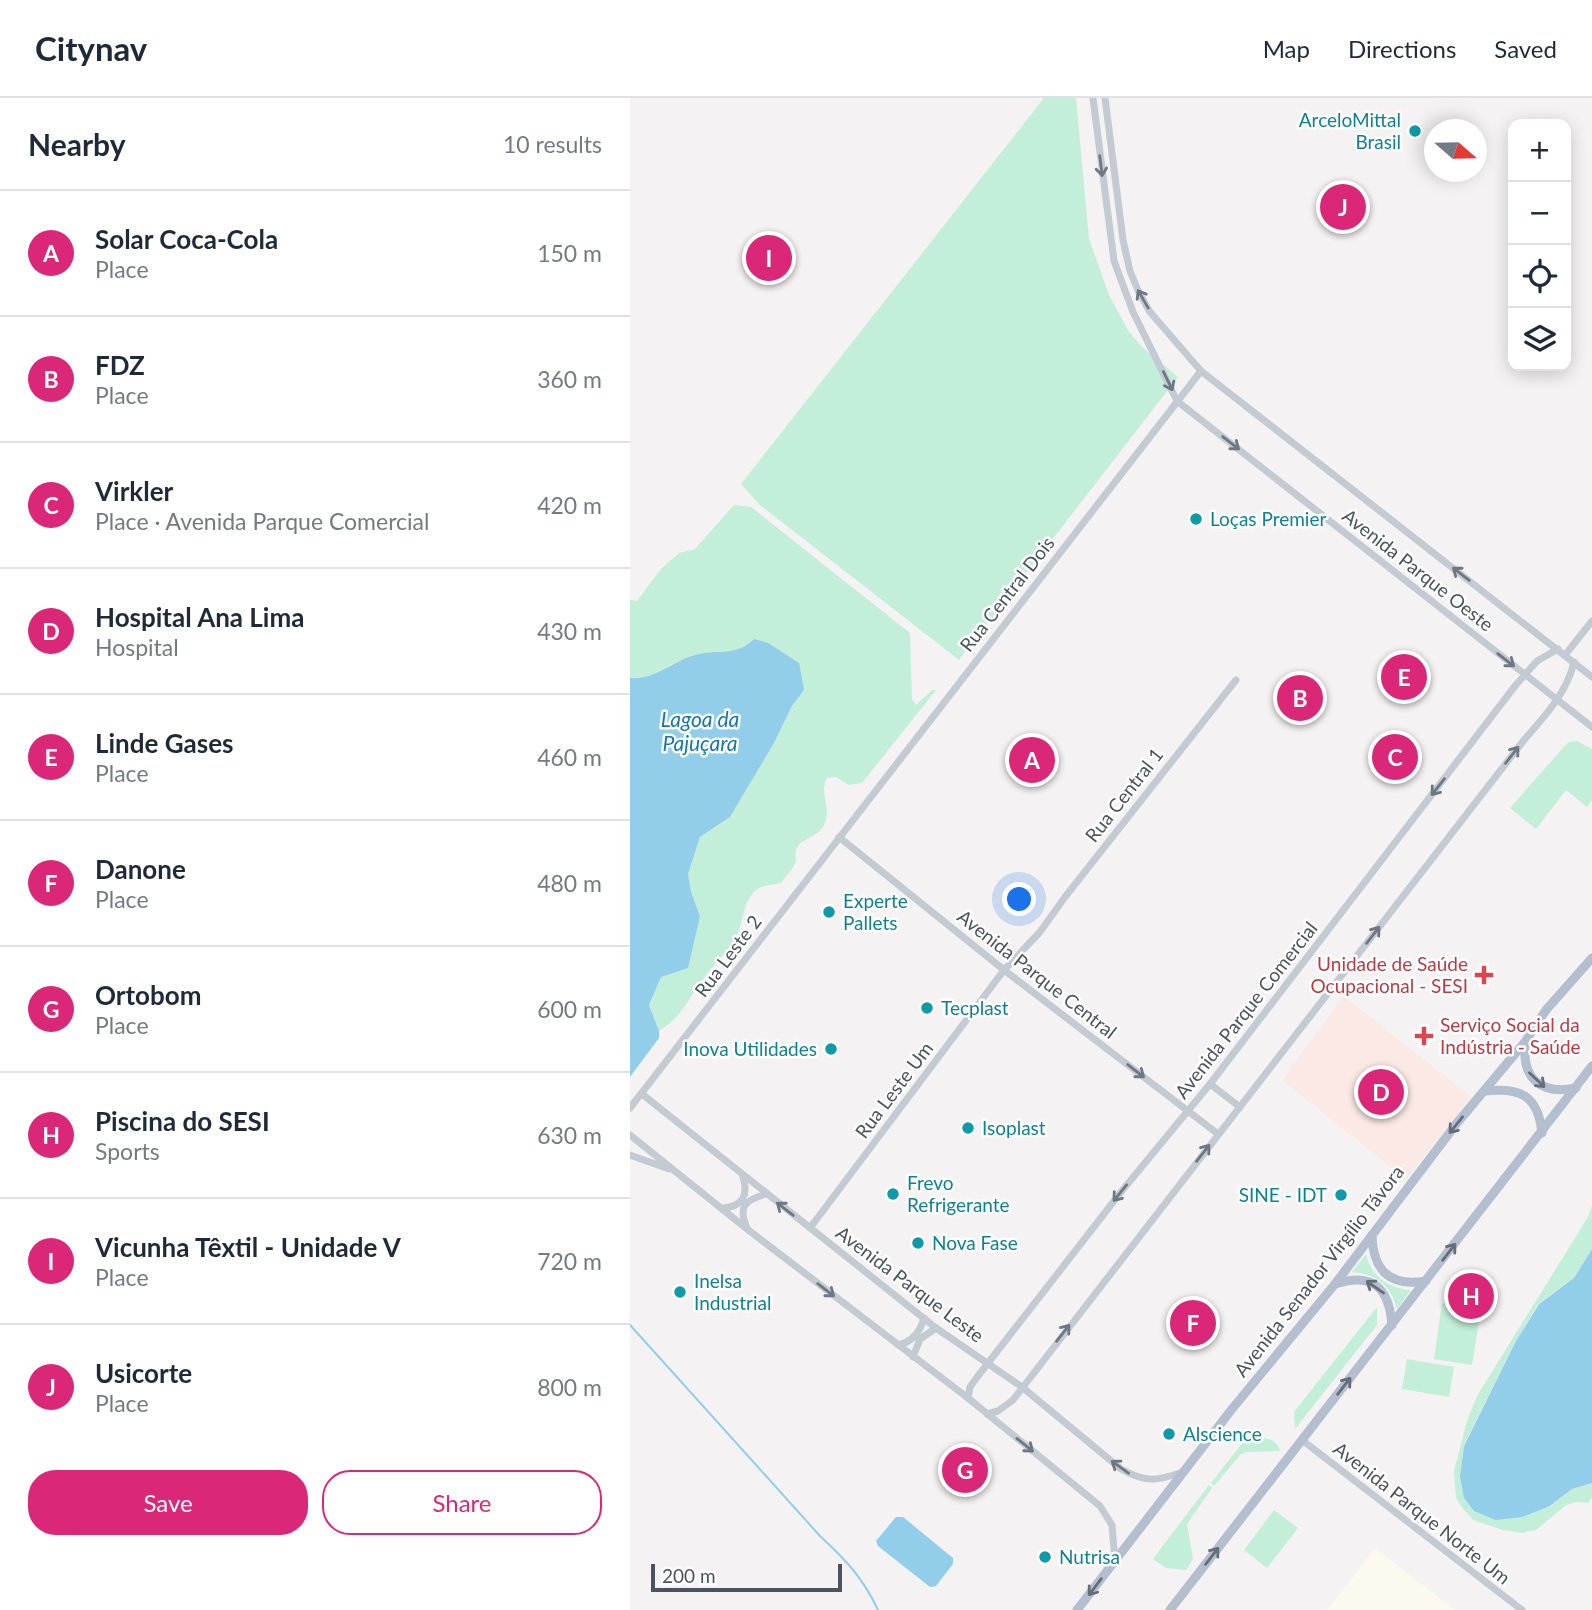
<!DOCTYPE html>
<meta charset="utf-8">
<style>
:root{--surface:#fff;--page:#f6f6f7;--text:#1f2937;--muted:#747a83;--line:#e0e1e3;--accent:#db2777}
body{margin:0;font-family:Lato,sans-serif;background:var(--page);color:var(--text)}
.controls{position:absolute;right:21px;top:21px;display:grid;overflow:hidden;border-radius:14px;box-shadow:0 4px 18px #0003}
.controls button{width:63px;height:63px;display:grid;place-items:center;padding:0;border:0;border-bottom:2px solid var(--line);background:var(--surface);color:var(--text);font:35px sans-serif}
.compass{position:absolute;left:794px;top:21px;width:63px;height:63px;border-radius:50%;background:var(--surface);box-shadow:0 4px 18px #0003;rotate:110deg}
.scale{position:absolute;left:21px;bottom:18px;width:191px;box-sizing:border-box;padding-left:7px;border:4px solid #4a535f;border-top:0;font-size:19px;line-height:24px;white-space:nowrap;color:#4a535f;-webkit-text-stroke:5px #fff;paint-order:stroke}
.you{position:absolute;left:390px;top:802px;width:24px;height:24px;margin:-18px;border:5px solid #fff;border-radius:50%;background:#1a73e8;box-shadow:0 0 0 10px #1a73e833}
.badge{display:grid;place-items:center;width:46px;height:46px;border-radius:50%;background:var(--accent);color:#fff;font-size:23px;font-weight:700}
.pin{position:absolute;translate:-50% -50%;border:4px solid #fff;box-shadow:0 2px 7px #0006}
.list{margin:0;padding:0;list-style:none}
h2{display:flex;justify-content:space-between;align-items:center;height:91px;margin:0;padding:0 28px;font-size:30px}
h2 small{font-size:23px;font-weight:400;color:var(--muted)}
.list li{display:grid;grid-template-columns:46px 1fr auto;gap:21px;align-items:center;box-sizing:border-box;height:126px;padding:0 28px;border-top:2px solid var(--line)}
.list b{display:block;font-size:26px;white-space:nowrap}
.list p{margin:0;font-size:23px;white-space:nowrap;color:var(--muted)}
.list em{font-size:23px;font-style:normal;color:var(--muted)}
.actions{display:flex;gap:14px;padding:21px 28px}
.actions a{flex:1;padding:16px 0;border:2px solid var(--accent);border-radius:28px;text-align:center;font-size:24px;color:var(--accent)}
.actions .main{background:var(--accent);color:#fff}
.icon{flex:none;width:38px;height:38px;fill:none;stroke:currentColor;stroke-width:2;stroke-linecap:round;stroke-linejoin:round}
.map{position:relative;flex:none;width:962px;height:1512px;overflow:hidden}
header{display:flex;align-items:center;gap:42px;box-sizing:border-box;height:98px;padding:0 35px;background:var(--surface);border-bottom:2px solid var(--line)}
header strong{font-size:33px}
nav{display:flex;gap:38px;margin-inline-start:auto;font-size:24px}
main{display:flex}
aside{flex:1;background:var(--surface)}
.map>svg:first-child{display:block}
.commercial{fill:#fcfaee}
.medical{fill:#fbe9e5}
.green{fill:#c3eed9}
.water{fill:#92ceea}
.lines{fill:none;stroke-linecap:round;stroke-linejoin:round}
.stream{stroke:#92ceea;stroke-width:2}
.minor{stroke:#c3cad2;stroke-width:7}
.major{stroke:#b3becf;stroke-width:9}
.oneway{stroke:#6e7782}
.oneway2{stroke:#646e7b}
.culture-dot{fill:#0f9aa8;stroke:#fff;stroke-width:2.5}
.health-dot{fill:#e0444e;stroke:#fff;stroke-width:2.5}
.labels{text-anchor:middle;stroke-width:5;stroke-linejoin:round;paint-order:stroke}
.culture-label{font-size:19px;fill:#0d838f;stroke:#fff;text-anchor:start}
.street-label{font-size:19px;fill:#4a535f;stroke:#fff}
.health-label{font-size:19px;fill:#be3a42;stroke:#fff;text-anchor:end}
.water-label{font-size:21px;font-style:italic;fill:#1279aa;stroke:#fff}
</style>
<header>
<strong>Citynav</strong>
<nav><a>Map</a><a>Directions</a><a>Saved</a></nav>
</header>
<main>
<aside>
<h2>Nearby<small>10 results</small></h2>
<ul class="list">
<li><span class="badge">A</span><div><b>Solar Coca-Cola</b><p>Place</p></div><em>150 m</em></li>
<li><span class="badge">B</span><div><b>FDZ</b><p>Place</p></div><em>360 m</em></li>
<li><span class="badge">C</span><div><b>Virkler</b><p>Place · Avenida Parque Comercial</p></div><em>420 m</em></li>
<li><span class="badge">D</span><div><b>Hospital Ana Lima</b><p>Hospital</p></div><em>430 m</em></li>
<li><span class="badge">E</span><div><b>Linde Gases</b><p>Place</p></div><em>460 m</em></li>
<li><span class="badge">F</span><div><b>Danone</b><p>Place</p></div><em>480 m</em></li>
<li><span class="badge">G</span><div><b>Ortobom</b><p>Place</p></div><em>600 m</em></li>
<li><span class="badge">H</span><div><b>Piscina do SESI</b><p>Sports</p></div><em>630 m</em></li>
<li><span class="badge">I</span><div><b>Vicunha Têxtil - Unidade V</b><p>Place</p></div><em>720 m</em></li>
<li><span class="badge">J</span><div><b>Usicorte</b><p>Place</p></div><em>800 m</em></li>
</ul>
<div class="actions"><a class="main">Save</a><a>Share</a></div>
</aside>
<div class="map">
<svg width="962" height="1512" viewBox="0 0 962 1512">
<rect width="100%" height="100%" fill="#f4f2f2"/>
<polygon class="commercial" points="745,1450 825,1512 697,1512"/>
<polygon class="medical" points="714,898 841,999 776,1081 652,982"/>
<g class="green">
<polygon points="414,0 446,0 459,141 479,197 499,234 512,249 548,279 329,562 130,407 111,386"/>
<path d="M 104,407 L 121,409 L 280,535 L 282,601 L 286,607 L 302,592 L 306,592 L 232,685 L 219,687 L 206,679 L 197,680 C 188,695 203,710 194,727 C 188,740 170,740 166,752 C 165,755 166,759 166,763 C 164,770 155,779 151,785 C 142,787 131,787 125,793 C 113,804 114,822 107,837 C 98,854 85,865 74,880 C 57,902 54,917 29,933 L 19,907 L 31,879 L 70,818 L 61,794 L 58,776 L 70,739 L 100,719 L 144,645 L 162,608 L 174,592 L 114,551 C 96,555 63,557 47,564 C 29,573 23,582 0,580 L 0,502 L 7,503 L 31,471 L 49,455 L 65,451 Z"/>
<polygon points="947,643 962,651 962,702 957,709 936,692 906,731 880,710 932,651 939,644"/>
<polygon points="962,1108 962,1151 944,1180 908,1206 886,1243 834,1347 830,1378 920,1409 942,1391 962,1385 962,1400 958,1405 947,1404 936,1407 906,1432 892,1435 873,1432 843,1422 831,1408 826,1400 824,1373 837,1323 847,1298 958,1119"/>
<path d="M 736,1156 C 741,1178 759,1191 781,1192 L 767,1211 C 761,1187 746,1176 722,1174 Z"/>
<polygon points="812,1205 851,1211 842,1267 804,1261"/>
<polygon points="747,1209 747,1227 665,1331 664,1314"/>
<polygon points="777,1261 824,1269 819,1299 772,1291"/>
<path d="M 617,1339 C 631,1340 646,1338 650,1353 L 617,1354 L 611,1356 L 584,1388 L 581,1385 Z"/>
<polygon points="579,1387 582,1390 557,1426 563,1461 556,1472 536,1470 523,1461 525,1458"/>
<polygon points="644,1412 668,1430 637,1470 614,1452"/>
</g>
<g class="water">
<path d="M 124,541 L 138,545 L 169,565 L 174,592 L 162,608 L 144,645 L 100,719 L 70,739 L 58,776 L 61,794 L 70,818 L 58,870 L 31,879 L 19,907 L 29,933 L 29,940 L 0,979 L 0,580 C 25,582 40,565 62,558 C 84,550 106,560 124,541 Z"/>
<polygon points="962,1151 962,1385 942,1391 920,1408 892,1419 866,1422 844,1413 834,1400 830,1378 834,1348 886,1243 909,1206 944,1180"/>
<polygon points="266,1419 273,1419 323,1460 323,1466 306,1488 300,1489 248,1448 246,1443"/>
</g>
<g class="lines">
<path class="stream" d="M 0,1227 L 190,1438 C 216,1462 233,1480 248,1512"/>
<g class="minor">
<polyline points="463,0 484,163 503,214 547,303 962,629"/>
<polyline points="475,0 493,142 500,173 509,195 520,214 571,273 962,579"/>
<polyline points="935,557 962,523"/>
<polyline points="209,739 374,872 588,1036"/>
<polyline points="580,986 610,1009"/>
<path d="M 12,996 L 306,1230 L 392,1289 L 491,1371 C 516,1385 527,1383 553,1374"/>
<polyline points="0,1010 571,273"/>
<polyline points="0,1037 117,1131 338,1300 470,1408 482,1427 485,1463"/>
<polyline points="0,1057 39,1071"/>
<path d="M 92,1110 C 112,1109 119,1098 113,1079"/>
<path d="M 117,1130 C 107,1108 116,1102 136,1096"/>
<polyline points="180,1130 374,872 410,834 435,799 606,582"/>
<path d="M 268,1247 C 282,1244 290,1235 294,1220"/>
<polyline points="283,1259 290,1241 306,1230"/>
<polyline points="338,1300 340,1289 348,1278 491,1094 580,986 885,588 907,563 928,551"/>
<path d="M 357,1316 L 368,1313 L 383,1302 L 894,642 C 914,619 937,595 944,564"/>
<polyline points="672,1342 892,1512"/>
</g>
<g class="major">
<path d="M 895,946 C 892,981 911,997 946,990"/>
<path d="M 855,993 C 890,989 908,997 912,1035"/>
<path d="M 742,1137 C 743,1173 760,1189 796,1183"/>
<path d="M 705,1186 C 742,1174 759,1189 762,1227"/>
<polyline points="447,1512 602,1311 705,1186 827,1025 895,944 916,912 962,860"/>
<polyline points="540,1512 962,968"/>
</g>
</g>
<defs><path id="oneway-shaft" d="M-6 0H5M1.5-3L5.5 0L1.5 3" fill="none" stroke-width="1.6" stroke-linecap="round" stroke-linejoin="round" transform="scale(1.75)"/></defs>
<g class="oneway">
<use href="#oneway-shaft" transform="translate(471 68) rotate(83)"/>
<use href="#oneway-shaft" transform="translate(513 201) rotate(-120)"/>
<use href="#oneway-shaft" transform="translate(538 283) rotate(64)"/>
<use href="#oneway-shaft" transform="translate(601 345) rotate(38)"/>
<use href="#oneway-shaft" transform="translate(831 476) rotate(-142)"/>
<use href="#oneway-shaft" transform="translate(876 562) rotate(38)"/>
<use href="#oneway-shaft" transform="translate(882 657) rotate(-52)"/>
<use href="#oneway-shaft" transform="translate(808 689) rotate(128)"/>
<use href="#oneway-shaft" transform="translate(743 837) rotate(-52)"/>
<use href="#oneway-shaft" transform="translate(506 973) rotate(38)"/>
<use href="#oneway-shaft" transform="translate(573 1055) rotate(-52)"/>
<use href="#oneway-shaft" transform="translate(490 1095) rotate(129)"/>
<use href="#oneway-shaft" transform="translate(155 1111) rotate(-142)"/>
<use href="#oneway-shaft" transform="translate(196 1192) rotate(38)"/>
<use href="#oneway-shaft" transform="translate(433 1235) rotate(-52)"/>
<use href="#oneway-shaft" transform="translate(395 1347) rotate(39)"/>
<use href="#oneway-shaft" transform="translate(490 1369) rotate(-144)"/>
</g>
<g class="oneway2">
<use href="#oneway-shaft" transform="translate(907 982) rotate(43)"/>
<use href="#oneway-shaft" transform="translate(826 1027) rotate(129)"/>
<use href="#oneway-shaft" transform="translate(819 1154) rotate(-52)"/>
<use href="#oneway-shaft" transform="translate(745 1189) rotate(-145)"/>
<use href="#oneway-shaft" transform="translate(714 1288) rotate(-52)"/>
<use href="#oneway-shaft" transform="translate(582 1458) rotate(-52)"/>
<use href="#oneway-shaft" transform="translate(465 1489) rotate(127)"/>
</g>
<g class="culture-dot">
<circle cx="785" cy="33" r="7"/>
<circle cx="566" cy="421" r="7"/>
<circle cx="199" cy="814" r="7"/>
<circle cx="297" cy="910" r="7"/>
<circle cx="201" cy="951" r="7"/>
<circle cx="338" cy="1030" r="7"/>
<circle cx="263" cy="1096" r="7"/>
<circle cx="711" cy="1097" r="7"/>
<circle cx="288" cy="1145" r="7"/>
<circle cx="50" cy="1194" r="7"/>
<circle cx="539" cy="1336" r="7"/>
<circle cx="415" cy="1459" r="7"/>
</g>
<g class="health-dot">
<path d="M850.5 866.5h7v7h7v7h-7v7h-7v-7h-7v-7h7z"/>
<path d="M790.5 927.5h7v7h7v7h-7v7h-7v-7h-7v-7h7z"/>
</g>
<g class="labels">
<g class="culture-label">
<text x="771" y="29" text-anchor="end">ArceloMittal<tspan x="771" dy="22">Brasil</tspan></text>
<text x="580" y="428">Loças Premier</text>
<text x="213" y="810">Experte<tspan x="213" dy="22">Pallets</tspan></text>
<text x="311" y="917">Tecplast</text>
<text x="187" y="958" text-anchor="end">Inova Utilidades</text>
<text x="352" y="1037">Isoplast</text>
<text x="277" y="1092">Frevo<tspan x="277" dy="22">Refrigerante</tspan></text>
<text x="697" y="1104" text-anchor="end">SINE - IDT</text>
<text x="302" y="1152">Nova Fase</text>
<text x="64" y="1190">Inelsa<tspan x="64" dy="22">Industrial</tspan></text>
<text x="553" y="1343">Alscience</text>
<text x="429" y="1466">Nutrisa</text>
</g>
<g class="street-label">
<text transform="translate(788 472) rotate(38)" y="7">Avenida Parque Oeste</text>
<text transform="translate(377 496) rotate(-52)" y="7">Rua Central Dois</text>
<text transform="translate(494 697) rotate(-52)" y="7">Rua Central 1</text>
<text transform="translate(98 858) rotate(-53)" y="7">Rua Leste 2</text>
<text transform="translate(407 876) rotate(38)" y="7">Avenida Parque Central</text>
<text transform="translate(616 912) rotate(-52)" y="7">Avenida Parque Comercial</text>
<text transform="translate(264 992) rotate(-53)" y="7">Rua Leste Um</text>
<text transform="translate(689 1173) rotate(-52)" y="7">Avenida Senador Virgílio Távora</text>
<text transform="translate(280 1186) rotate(37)" y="7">Avenida Parque Leste</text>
<text transform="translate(792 1415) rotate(38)" y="7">Avenida Parque Norte Um</text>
</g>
<g class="health-label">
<text x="838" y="873">Unidade de Saúde<tspan x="838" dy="22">Ocupacional - SESI</tspan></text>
<text x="810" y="934" text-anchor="start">Serviço Social da<tspan x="810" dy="22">Indústria - Saúde</tspan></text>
</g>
<g class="water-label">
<text x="70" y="629">Lagoa da<tspan x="70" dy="24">Pajuçara</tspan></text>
</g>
</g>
</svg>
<div class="controls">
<button>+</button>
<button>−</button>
<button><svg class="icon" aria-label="locate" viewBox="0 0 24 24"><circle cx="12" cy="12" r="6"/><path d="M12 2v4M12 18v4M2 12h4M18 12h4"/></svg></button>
<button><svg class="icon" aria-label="layers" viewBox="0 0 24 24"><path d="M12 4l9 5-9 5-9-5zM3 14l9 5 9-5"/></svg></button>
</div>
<svg class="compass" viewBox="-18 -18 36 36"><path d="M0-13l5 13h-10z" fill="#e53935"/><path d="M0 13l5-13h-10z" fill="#747a83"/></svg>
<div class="scale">200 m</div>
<div class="you"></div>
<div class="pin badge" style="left:402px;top:662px">A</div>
<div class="pin badge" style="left:670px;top:600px">B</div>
<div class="pin badge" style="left:765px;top:659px">C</div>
<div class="pin badge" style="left:751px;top:994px">D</div>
<div class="pin badge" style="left:774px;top:579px">E</div>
<div class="pin badge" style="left:563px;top:1225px">F</div>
<div class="pin badge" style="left:335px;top:1372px">G</div>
<div class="pin badge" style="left:841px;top:1198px">H</div>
<div class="pin badge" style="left:139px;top:160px">I</div>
<div class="pin badge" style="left:713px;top:109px">J</div>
</div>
</main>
